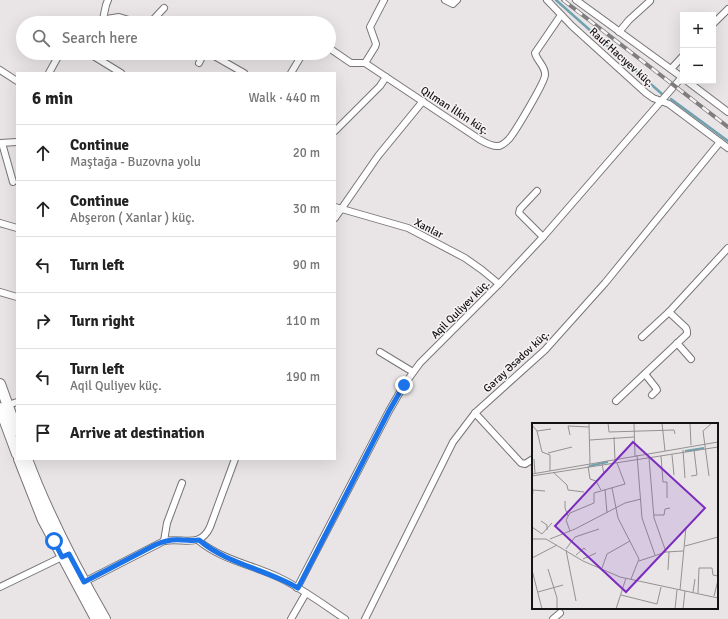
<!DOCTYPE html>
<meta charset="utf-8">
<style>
:root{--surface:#fff;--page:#f6f6f6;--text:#222;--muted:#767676;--line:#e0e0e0}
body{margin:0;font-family:Signika,sans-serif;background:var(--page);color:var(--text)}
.controls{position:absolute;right:12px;top:12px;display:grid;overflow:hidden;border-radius:0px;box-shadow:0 4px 16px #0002}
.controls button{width:36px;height:36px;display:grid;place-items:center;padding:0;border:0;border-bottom:1px solid var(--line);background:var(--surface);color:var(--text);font:20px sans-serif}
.stop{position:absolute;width:12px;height:12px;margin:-9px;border:3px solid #1a73e8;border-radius:50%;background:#fff}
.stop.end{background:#1a73e8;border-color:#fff;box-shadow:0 1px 4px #0008}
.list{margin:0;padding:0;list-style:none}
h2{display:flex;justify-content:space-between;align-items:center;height:52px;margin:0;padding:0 16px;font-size:17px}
h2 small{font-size:13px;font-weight:400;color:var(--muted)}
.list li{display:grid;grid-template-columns:26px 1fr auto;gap:12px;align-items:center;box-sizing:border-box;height:56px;padding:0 16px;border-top:1px solid var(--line)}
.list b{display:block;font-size:15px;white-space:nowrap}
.list p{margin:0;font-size:13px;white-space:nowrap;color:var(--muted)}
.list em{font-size:13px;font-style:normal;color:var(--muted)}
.icon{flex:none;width:22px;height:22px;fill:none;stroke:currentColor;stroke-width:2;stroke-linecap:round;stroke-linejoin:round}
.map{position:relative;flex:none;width:728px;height:619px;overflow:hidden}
.search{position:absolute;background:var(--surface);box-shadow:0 4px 16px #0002;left:16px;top:16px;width:320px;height:44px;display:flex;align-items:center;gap:10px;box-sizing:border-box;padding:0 14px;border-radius:22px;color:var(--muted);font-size:15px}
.panel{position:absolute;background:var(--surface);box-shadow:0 4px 16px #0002;left:16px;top:72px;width:320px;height:388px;border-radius:0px}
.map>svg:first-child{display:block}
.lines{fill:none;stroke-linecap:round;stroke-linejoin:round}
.stream{stroke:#6fa1ae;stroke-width:2.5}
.minor-casing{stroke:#797577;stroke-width:8}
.primary-casing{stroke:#797577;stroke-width:12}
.minor{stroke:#fff;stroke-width:6}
.primary{stroke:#fff;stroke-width:10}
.rail-casing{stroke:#7f7d7e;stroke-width:4}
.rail{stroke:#f7f3f4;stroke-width:2.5;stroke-dasharray:8;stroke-linecap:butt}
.route{stroke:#1a73e8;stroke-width:5}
.labels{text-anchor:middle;stroke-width:3;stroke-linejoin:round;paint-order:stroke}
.street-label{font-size:11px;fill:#141314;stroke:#f7f3f4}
.inset-river{fill:none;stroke:#6fa1ae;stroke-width:2}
.inset-road{fill:none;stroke:#949193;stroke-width:1}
.view{fill:#7b2cbf;fill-opacity:0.15;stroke:#7b2cbf;stroke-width:2}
.inset-edge{fill:none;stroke:#141314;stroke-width:2}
</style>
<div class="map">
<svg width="728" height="619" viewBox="0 0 728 619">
<rect width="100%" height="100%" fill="#e9e5e7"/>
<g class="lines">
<g class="stream">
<polyline points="556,0 662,94"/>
<polyline points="671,99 728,141"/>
</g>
<g class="minor-casing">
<g id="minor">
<polyline points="445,0 453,4 457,0"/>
<polyline points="547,0 572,26 646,93 653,98 669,104 728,148"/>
<polyline points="576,0 683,78"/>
<polyline points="103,19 106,5 108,0"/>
<polyline points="81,23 119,17 139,23"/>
<polyline points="150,23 164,8"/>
<polyline points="713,24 728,9"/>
<polyline points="619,32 629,20 650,1"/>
<path d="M 329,48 L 351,63 L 365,63 L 479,139 C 484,142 492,147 499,146 C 503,145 506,142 509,139 C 515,132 545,82 545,75 C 546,67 537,61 535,53 L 561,15"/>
<polyline points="85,53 95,57 121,73"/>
<polyline points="209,53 244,73"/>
<polyline points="199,63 204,53"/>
<polyline points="365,63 375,47 376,44 370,27 384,0"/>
<polyline points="671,69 683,56"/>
<polyline points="0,70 17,81"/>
<polyline points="49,73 60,53"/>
<polyline points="291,73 303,53"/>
<polyline points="687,81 728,112"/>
<polyline points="335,131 380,86 386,77"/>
<polyline points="0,143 17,142"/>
<polyline points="2,143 13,182"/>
<polyline points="537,191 520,209 519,213 543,237"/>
<polyline points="335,207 408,228 465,258 482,270 499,284"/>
<polyline points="335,218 378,156 423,101"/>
<polyline points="0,223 17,228"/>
<polyline points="0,292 17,297"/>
<polyline points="642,337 669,312"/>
<polyline points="677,343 691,359"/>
<polyline points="380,352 413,372"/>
<polyline points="645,374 656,388 657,390 652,395"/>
<polyline points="616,401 687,334 687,331 686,328 669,312 728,248"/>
<polyline points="8,405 17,402"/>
<polyline points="475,413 521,463 525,464 533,459"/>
<polyline points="164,541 167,523 182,483"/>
<path d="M 199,541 C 222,560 253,565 280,578 C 303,589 324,605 345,619"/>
<path d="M 84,582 L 164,541 C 183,537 200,549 210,527 L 235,459"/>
<polyline points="0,587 62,557"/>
<polyline points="297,588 389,411 404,385 420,363 499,284 543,237 682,77"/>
<polyline points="291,619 306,593"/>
<polyline points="365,619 453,442 475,413 545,350 605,283 720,142"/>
<polyline points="553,619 560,613"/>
</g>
</g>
<g class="primary-casing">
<g id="primary">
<polyline points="0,384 17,431"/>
<polyline points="0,408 17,454"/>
<polyline points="19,459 43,520 96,619"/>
<path d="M 27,459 C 48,515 75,567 105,619"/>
</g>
</g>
<use href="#minor" class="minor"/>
<use href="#primary" class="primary"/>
<g class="rail-casing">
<polyline id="rail" points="563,0 728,127"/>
</g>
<use href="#rail" class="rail"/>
</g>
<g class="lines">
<path class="route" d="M 54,541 L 62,557 L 69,554 L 84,582 L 155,545 C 164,541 172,539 182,540 C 188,540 193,541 199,540 C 227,564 266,569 298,588 L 389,411 L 404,385"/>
</g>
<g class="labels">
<g class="street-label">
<text transform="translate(622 57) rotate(42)" y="4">Rauf Hacıyev küç.</text>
<text transform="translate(455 110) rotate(33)" y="4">Qılman İlkin küç.</text>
<text transform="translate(429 228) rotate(27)" y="4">Xanlar</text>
<text transform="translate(460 309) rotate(-45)" y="4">Aqil Quliyev küç.</text>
<text transform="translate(516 361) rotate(-43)" y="4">Gəray Əsədov küç.</text>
</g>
</g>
<g transform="translate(532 423)">
<rect width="186" height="186" fill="#e9e5e7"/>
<path class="inset-river" d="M 153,28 L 172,25M 57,43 L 76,39"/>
<path class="inset-road" d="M 57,0 L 58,41M 76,0 L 77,9 L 142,7 L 143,11M 102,0 L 103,33M 130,0 L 133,28M 158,0 L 159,22M 0,2 L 5,8 L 10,29 L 18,32 L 18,48M 5,8 L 19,6M 38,12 L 36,3 L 57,4M 82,14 L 83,37M 58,17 L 102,14M 151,27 L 153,55M 16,30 L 40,24M 105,32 L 110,95 L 123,132M 140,32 L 142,52M 129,33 L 131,59 L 135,59 L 135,75M 117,35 L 122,95 L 134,129M 2,36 L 3,50M 56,43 L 58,56 L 64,58 L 69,67M 21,49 L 35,62 L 36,67 L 52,69M 0,51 L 186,19M 70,51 L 72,51 L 70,41M 0,53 L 186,24M 159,53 L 165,52 L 162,27M 177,53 L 171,8 L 180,0M 80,65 L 86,95 L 107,136 L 99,156M 73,66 L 75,90M 0,77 L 1,67 L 13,68M 33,78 L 33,85 L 36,93M 122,92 L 132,92 L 133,86 L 138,85M 9,98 L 15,102 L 15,107M 0,104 L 10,111M 38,108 L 34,97 L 38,90 L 62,80 L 62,70 L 93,61 L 85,40M 10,111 L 20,100M 0,116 L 14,116 L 51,138 L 88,154 L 186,175M 18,116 L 43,106 L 93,80 L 109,76M 153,123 L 186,114M 34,126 L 43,114 L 67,106M 34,127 L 44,178M 44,132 L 52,125 L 54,127M 0,135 L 25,122M 51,136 L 64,130M 107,138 L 134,129 L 151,128M 70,145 L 75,131 L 98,118M 16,146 L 25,175 L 25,186M 0,147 L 10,186M 136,147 L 137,129M 148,167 L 154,104M 6,169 L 31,162M 161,169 L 163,156M 166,170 L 167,145 L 180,145 L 181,152 L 186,153M 89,172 L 125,181 L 129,164M 182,173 L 186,157M 84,186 L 94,155M 143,186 L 145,167M 151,186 L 153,168"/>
<path class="view" d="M 101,19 L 173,85 L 94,169 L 23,103 Z"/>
<rect width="186" height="186" class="inset-edge"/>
</g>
</svg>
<div class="controls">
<button>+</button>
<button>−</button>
</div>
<div class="stop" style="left:54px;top:541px"></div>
<div class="stop end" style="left:404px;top:385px"></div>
<div class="search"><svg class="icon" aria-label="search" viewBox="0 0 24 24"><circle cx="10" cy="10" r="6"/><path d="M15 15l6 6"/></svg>Search here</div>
<section class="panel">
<h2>6 min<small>Walk · 440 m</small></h2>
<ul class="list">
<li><svg class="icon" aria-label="ahead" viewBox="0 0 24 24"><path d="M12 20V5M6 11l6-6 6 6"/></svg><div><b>Continue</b><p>Maştağa - Buzovna yolu</p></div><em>20 m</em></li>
<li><svg class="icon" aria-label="ahead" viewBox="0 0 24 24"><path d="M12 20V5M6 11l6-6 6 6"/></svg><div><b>Continue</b><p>Abşeron ( Xanlar ) küç.</p></div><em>30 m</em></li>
<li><svg class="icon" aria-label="left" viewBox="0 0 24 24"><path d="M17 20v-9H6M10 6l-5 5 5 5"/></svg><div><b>Turn left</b></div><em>90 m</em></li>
<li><svg class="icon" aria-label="right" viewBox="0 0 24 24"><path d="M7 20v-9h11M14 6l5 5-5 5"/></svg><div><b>Turn right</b></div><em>110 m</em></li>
<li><svg class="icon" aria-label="left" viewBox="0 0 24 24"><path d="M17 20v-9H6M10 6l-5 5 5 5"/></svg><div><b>Turn left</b><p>Aqil Quliyev küç.</p></div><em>190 m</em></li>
<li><svg class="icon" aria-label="arrive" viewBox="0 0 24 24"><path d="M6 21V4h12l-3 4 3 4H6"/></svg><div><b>Arrive at destination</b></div></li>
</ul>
</section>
</div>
